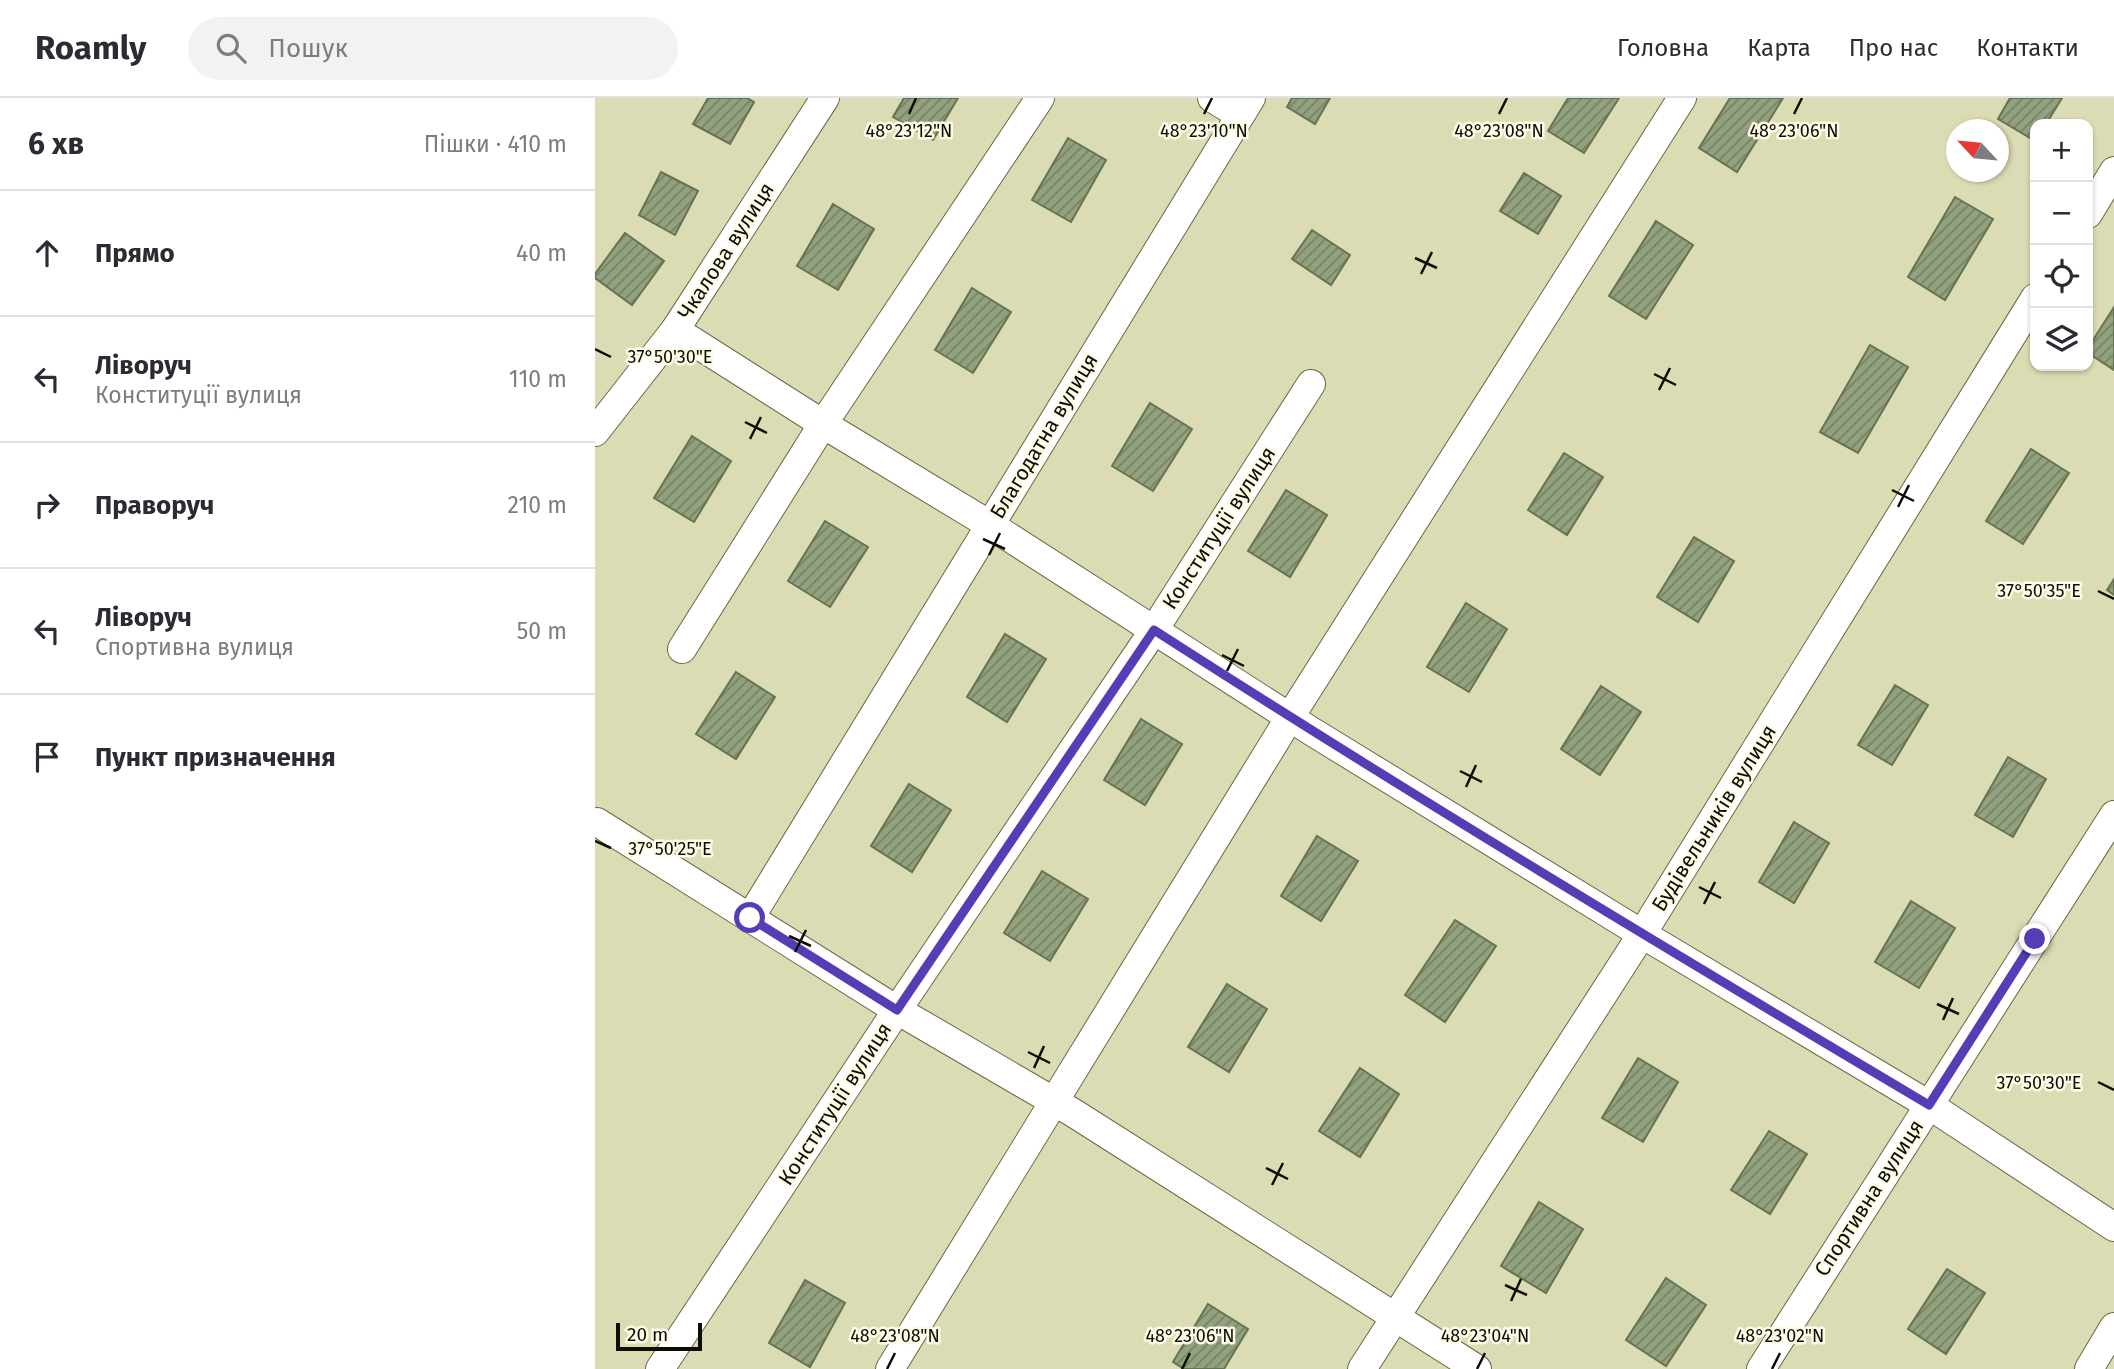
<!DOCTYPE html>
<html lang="uk">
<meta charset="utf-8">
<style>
:root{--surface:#fff;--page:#f2f2f3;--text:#2b2b33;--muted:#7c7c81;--line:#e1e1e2}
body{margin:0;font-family:"Fira Sans",sans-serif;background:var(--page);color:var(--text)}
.controls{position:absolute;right:21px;top:21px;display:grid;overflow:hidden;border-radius:14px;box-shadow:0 2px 5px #0004}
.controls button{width:63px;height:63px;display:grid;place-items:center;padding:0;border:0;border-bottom:2px solid var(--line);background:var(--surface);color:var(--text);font:35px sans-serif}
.compass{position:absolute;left:1351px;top:21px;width:63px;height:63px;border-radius:50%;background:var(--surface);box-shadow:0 2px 5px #0004;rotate:296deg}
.scale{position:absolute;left:21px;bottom:18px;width:86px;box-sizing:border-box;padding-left:7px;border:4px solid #0e0d02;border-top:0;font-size:19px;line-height:24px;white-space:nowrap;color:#0e0d02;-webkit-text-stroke:5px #fcfbe7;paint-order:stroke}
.stop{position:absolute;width:21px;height:21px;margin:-16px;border:5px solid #563db5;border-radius:50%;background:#fff}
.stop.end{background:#563db5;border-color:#fff;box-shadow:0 2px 7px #0008}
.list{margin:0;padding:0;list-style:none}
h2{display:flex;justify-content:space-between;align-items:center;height:91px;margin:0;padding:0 28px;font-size:30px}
h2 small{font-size:23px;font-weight:400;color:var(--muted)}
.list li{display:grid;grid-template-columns:46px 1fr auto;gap:21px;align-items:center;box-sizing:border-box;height:126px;padding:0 28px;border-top:2px solid var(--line)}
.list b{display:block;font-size:26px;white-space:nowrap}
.list p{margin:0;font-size:23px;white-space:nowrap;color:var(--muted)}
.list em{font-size:23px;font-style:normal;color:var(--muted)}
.icon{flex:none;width:38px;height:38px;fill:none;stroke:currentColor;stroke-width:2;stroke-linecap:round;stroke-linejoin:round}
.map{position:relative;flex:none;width:1519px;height:1271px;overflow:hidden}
header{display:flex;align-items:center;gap:42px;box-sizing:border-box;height:98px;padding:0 35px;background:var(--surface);border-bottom:2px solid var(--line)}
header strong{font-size:33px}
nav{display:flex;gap:38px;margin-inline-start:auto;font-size:24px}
.search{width:490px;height:63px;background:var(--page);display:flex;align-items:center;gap:18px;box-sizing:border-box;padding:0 24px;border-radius:38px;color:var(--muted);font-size:26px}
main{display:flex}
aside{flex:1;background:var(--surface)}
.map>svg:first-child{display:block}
.building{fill:url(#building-hatch);stroke:#667352;stroke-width:2}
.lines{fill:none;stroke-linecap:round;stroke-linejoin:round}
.street-casing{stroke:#696844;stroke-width:30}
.street{stroke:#fff;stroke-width:28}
.route{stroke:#563db5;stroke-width:9}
.ticks{fill:none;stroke:#0e0d02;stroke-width:2.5}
.labels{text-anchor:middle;stroke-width:5;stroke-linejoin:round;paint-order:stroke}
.street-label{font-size:21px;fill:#0e0d02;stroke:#fcfbe7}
.ticks-label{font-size:18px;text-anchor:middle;fill:#0e0d02;stroke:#fcfbe7;stroke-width:5;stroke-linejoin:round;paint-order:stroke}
</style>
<header>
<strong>Roamly</strong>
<div class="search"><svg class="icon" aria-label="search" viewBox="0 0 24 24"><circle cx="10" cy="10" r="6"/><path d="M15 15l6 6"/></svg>Пошук</div>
<nav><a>Головна</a><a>Карта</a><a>Про нас</a><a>Контакти</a></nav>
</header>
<main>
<aside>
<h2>6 хв<small>Пішки · 410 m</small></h2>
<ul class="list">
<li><svg class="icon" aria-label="ahead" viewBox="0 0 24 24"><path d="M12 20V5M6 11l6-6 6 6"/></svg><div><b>Прямо</b></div><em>40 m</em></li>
<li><svg class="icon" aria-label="left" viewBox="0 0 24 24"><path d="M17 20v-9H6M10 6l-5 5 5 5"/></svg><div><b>Ліворуч</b><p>Конституції вулиця</p></div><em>110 m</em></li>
<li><svg class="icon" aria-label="right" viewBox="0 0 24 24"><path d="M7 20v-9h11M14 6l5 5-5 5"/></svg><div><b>Праворуч</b></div><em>210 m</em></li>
<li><svg class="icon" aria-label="left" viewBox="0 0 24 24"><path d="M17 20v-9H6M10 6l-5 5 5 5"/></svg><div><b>Ліворуч</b><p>Спортивна вулиця</p></div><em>50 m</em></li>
<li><svg class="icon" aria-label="arrive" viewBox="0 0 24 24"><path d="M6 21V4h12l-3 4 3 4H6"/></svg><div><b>Пункт призначення</b></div></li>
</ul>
</aside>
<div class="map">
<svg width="1519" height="1271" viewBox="0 0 1519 1271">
<defs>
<pattern id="building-hatch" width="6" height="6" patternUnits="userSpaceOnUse" patternTransform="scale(1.75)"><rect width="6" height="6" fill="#92a17e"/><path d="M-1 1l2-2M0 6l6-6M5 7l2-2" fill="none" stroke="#768265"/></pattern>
</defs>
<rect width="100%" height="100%" fill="#dcdcb4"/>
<g class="building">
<polygon points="113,0 152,0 159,4 135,46 98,26"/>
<polygon points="309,0 363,0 338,42 298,19"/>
<polygon points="697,0 735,0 720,26 692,9"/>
<polygon points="973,0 1024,0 989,55 953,33"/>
<polygon points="1135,0 1188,0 1142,74 1104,50"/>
<polygon points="1415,0 1467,0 1451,26 1440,26 1440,43 1403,21"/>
<polygon points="473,40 511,62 476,124 437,102"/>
<polygon points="66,74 103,93 80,137 44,117"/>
<polygon points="929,75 966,98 943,136 905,113"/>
<polygon points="1360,99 1398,121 1350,202 1313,179"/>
<polygon points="238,106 279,131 243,192 202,168"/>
<polygon points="1061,123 1098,147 1051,221 1014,198"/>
<polygon points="717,132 755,157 736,187 697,161"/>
<polygon points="30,135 69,163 37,207 0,180 0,176"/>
<polygon points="377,190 416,214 378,275 340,252"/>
<polygon points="1519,209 1519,272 1493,255 1493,250"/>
<polygon points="1275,247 1313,269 1263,355 1225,334"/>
<polygon points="555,305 597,331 558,393 517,368"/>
<polygon points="97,338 136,363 99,424 59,400"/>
<polygon points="1436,351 1474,375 1428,446 1391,423"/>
<polygon points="969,355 1008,379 972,437 933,412"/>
<polygon points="691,392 732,417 695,479 653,453"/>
<polygon points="230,423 273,449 235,509 193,483"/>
<polygon points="1099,439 1139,463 1103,524 1062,499"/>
<polygon points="1519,481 1519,497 1512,492"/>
<polygon points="871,505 912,531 874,594 832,569"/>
<polygon points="410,536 451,561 412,624 372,599"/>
<polygon points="141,574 180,599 141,661 101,636"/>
<polygon points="1300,587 1333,607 1297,667 1263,647"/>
<polygon points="1006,588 1046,614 1005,677 966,651"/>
<polygon points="546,621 587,646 550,707 509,682"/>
<polygon points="1413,659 1451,681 1418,739 1380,717"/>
<polygon points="314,686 356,712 317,774 276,748"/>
<polygon points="1199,724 1234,745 1199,805 1164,784"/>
<polygon points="722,738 763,763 726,823 686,798"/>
<polygon points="447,773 493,801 455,863 409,835"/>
<polygon points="1316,803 1360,830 1324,890 1280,864"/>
<polygon points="860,822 901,848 850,924 810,897"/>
<polygon points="632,886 672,911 634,974 593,949"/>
<polygon points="1043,960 1083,984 1048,1044 1007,1020"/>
<polygon points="765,970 804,996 765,1059 724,1033"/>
<polygon points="1174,1033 1212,1056 1175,1116 1136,1092"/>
<polygon points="944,1104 988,1131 951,1195 906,1168"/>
<polygon points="1352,1171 1390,1195 1351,1256 1313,1231"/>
<polygon points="1071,1180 1111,1207 1071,1268 1031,1242"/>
<polygon points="210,1182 250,1205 215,1269 174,1245"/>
<polygon points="613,1206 653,1231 629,1271 589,1271 578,1264"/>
</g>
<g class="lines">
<g class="street-casing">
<g id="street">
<polyline points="617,0 645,17"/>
<polyline points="1493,116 1519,73"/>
<polyline points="80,232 228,326 395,427 716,633 1047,836 1334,1007 1519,1129"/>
<polyline points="0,334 80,232 230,0"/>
<polyline points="87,551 228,326 445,0"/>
<polyline points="2,724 302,912 477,1014 882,1271"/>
<polyline points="155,820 656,0"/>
<polyline points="65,1271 302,912 559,532 716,286"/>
<polyline points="295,1271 695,619 1087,0"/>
<polyline points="767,1271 1047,836 1440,200"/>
<polyline points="1166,1271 1519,717"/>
<polyline points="1494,1271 1519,1229"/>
</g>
</g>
<use href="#street" class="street"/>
</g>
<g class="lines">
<path class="route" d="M 155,820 L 302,912 L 559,532 C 814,696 1073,852 1334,1007 L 1440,841"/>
</g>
<path class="ticks" d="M 314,16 L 321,0M 609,16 L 617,0M 904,16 L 912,0M 1199,16 L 1207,0M 820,160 L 842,170M 826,176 L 837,154M 0,251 L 16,259M 1059,276 L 1081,287M 1064,292 L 1075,270M 150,324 L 172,335M 155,341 L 166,319M 1297,392 L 1319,403M 1303,409 L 1314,387M 388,441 L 410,451M 394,457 L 405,435M 1503,493 L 1519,501M 627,557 L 649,568M 632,573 L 643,551M 865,673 L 887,684M 871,689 L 881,667M 0,743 L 16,750M 1104,789 L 1126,800M 1109,806 L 1120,784M 194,838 L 216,848M 200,854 L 211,832M 1342,906 L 1364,916M 1348,922 L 1358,900M 433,954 L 455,965M 439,970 L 449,948M 1503,984 L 1519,992M 671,1070 L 693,1081M 677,1087 L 688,1065M 910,1187 L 932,1197M 916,1203 L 926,1181M 292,1271 L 300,1255M 587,1271 L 595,1255M 882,1271 L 890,1255M 1177,1271 L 1185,1255"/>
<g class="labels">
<g class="street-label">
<text transform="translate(131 153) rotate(-57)" y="7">Чкалова вулиця</text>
<text transform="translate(449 338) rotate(-59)" y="7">Благодатна вулиця</text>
<text transform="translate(624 430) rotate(-57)" y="7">Конституції вулиця</text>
<text transform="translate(1119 720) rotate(-58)" y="7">Будівельників вулиця</text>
<text transform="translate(240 1006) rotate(-57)" y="7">Конституції вулиця</text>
<text transform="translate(1274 1100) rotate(-57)" y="7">Спортивна вулиця</text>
</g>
</g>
<g class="ticks-label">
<text x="314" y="39">48°23'12"N</text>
<text x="609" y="39">48°23'10"N</text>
<text x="904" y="39">48°23'08"N</text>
<text x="1199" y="39">48°23'06"N</text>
<text x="75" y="265">37°50'30"E</text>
<text x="1444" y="499">37°50'35"E</text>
<text x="75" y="757">37°50'25"E</text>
<text x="1444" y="991">37°50'30"E</text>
<text x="300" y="1244">48°23'08"N</text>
<text x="595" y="1244">48°23'06"N</text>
<text x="890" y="1244">48°23'04"N</text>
<text x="1185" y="1244">48°23'02"N</text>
</g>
</svg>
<div class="controls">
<button>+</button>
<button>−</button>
<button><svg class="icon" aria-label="locate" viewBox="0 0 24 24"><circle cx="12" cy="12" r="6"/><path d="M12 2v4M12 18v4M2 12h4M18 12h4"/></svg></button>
<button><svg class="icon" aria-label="layers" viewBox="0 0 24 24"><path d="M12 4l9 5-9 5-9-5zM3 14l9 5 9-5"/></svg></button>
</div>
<svg class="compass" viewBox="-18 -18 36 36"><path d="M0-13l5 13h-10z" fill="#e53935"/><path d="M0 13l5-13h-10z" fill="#7c7c81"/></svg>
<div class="scale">20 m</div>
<div class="stop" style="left:155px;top:820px"></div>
<div class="stop end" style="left:1440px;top:841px"></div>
</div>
</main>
